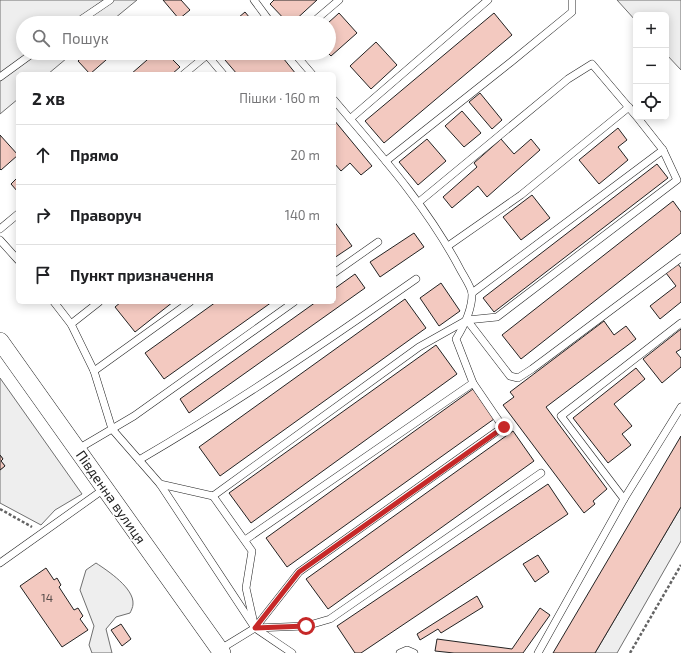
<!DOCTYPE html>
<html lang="uk">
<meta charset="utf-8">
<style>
:root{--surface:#fff;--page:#f2f2f2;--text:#202124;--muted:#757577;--line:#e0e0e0}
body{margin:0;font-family:"Exo 2",sans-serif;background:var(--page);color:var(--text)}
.controls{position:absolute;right:12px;top:12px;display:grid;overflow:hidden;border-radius:6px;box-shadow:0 2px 10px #0003}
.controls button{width:36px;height:36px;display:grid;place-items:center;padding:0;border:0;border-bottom:1px solid var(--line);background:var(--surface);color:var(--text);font:20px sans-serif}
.stop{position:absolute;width:12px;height:12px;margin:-9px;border:3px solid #c62828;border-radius:50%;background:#fff}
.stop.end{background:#c62828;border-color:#fff;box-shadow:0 1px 4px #0008}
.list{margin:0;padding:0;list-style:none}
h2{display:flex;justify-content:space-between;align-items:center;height:52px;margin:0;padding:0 16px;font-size:17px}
h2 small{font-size:13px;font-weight:400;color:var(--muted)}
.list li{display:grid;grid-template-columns:26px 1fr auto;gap:12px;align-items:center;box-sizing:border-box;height:60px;padding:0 16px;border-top:1px solid var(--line)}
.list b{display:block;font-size:15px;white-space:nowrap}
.list em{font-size:13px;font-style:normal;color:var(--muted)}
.icon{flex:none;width:22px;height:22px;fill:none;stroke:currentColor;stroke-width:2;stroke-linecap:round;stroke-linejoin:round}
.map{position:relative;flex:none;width:681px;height:653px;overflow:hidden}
.search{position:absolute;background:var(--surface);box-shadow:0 2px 10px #0003;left:16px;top:16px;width:320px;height:44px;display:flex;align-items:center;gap:10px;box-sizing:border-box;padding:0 14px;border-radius:22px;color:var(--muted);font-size:15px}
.panel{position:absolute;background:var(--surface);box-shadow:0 2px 10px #0003;left:16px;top:72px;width:320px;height:232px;border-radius:6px}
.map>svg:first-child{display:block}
.green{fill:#eee;stroke:#6f6f6f}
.building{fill:#f3c9c0;stroke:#222}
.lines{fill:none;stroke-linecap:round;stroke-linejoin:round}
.service-casing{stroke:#222;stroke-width:8}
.tertiary-casing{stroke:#222;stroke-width:18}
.path{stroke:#646464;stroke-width:2.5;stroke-dasharray:3 2;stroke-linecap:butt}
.service{stroke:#fff;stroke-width:7}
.tertiary{stroke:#fff;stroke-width:17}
.route{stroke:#c62828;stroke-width:5}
.labels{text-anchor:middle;stroke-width:3;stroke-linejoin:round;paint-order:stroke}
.number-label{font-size:12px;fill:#564c4a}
.street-label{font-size:14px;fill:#222;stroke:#fff}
</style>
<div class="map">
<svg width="681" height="653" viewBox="0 0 681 653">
<rect width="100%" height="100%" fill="#fff"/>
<g class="green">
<polygon points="0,0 137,0 109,23 23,23 23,53 73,53 48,74 18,74 18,99 0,114"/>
<polygon points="617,0 681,0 681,70 666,54 666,15 636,15 636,21"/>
<polygon points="0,378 82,494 55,510 41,525 0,503 0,470 5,466 1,461 3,459 0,455"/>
<polygon points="681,507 681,541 617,653 595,653"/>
<path d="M 96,563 C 108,571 134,588 133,604 C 133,607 131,611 130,613 L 116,617 L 106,629 L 112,653 L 92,653 L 89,645 L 94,626 L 80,590 L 86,570 Z"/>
</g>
<g class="building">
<polygon points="163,0 181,0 190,10 179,19"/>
<polygon points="274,0 317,0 292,23 288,23 270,4"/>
<polygon points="245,12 254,23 232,23"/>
<polygon points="339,13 357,33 331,56 328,53 329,53 329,23 328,23"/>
<polygon points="494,13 512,35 384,143 365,121"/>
<polygon points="194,17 200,23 188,23"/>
<polygon points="376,42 397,65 371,89 350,66"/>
<polygon points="87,53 114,53 90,74 78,61"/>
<polygon points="155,53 181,53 173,60 180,67 172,74 131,74"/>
<polygon points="219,53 279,53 296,74 237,74"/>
<polygon points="480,93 502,120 492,129 469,102"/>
<polygon points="462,111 481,133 464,147 445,126"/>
<polygon points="334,120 372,166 361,175 350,163 341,171 334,163"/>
<polygon points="618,128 627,140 618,147 628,160 599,184 579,160"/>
<polygon points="0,135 18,155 1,170 0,169"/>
<polygon points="427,139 446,161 418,185 399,162"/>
<polygon points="501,139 514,154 531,139 540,150 487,197 478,186 452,208 443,197 477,167 474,163"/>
<polygon points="657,164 668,178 494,312 483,298"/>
<polygon points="18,177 18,192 11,184"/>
<polygon points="532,195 550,218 521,240 503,217"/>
<polygon points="673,201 681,212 681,233 521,359 502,335"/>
<polygon points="334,221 352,246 334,258"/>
<polygon points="414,233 424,247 380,277 370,262"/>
<polygon points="678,264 681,268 681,302 660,319 650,306 676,286 666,273"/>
<polygon points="355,274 365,288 189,413 180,399 316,302 334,302 334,289"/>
<polygon points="441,283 460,311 439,326 420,298"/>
<polygon points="405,299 426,328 220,476 199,447"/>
<polygon points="121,302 173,302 135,332 115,307"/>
<polygon points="216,302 272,302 164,379 145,353"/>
<polygon points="604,321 614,335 626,326 636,339 546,407 607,489 593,501 595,504 584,513 503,405 514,397 510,392"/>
<polygon points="681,329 681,349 676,352 681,358 681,367 662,383 643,359"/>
<polygon points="436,345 457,374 251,523 229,493"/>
<polygon points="636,368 645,379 614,404 632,426 622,434 631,445 608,463 573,418"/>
<polygon points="473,389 494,419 287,567 266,538"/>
<polygon points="513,431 534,461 328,609 306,579"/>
<polygon points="681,436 681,507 595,653 553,653"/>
<polygon points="0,455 3,459 1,461 5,466 0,470"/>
<polygon points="548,484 568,514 361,653 355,653 337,626"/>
<polygon points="538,555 549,572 535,582 523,564"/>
<polygon points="46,568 54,580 57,578 61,585 59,587 74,610 78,608 83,616 80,619 88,630 62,647 20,586"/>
<polygon points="477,596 483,607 441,633 438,629 420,640 417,634"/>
<polygon points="540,608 550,615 523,653 454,653 435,651 437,639 512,649"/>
<polygon points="121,624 131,639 122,646 111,630"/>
</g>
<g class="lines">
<g class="service-casing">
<g id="service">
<polyline points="254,0 271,23"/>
<polyline points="76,23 110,0"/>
<polyline points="312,23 339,0"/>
<polyline points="294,53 312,74"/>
<polyline points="184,74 207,55 223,74"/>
<polyline points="0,77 33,53"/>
<polyline points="637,117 663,150"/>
<polyline points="350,119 488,0"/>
<polyline points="386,161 511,62 572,12 572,0"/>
<polyline points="419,202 568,79 592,64 636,116"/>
<polyline points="0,229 18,214"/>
<polyline points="0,240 18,260"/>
<polyline points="448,246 521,195 629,107"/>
<polyline points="334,273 378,242"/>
<polyline points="54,302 71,324 94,371 112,429 160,484 213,496 252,551 246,588 255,628 219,650"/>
<polyline points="467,320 510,376 518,378 532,369 681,258"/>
<polyline points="71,324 99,302"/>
<polyline points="94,371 190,302"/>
<polyline points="78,449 134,416 294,302"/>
<path d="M 139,460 C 235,404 326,342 416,279"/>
<polyline points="160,484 255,628 292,653"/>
<polyline points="213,496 419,347 467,320 497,317 677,180 663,150 472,293"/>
<polyline points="624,499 561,416 681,323"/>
<polyline points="245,540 473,383"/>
<polyline points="0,563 104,489"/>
<path d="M 255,628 L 299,572 L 503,427 L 473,383 L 456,339 C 464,326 472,309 472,294 C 472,288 463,275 460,269 C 427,206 380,154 334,100"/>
<polyline points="255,628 306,626 330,619 541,473"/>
<polyline points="400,653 407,650 414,653"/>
<polyline points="538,653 624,499 681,407"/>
</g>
</g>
<g class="tertiary-casing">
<polyline id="tertiary" points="0,341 222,653"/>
</g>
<g class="path">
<polyline points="0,509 32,527"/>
<polyline points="630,653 681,565"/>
</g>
<use href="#service" class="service"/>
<use href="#tertiary" class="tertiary"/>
</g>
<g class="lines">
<polyline class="route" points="306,626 255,628 299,572 504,427"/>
</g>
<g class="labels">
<g class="number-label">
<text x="47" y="602">14</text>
</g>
<g class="street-label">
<text transform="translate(111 497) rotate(55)" y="5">Південна вулиця</text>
</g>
</g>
</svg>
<div class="controls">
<button>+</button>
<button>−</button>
<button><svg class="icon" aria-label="locate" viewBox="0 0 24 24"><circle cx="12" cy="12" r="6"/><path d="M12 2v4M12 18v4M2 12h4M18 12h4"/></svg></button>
</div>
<div class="stop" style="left:306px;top:626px"></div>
<div class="stop end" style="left:504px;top:427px"></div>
<div class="search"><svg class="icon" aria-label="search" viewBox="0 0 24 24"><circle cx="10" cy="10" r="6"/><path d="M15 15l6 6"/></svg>Пошук</div>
<section class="panel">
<h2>2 хв<small>Пішки · 160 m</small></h2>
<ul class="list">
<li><svg class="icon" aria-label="ahead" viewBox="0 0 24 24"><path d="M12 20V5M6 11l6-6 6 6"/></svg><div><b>Прямо</b></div><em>20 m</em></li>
<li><svg class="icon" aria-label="right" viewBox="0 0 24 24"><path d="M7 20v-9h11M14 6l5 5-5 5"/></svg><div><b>Праворуч</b></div><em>140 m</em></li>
<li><svg class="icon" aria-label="arrive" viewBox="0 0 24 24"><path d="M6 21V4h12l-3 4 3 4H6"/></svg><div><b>Пункт призначення</b></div></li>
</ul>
</section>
</div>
